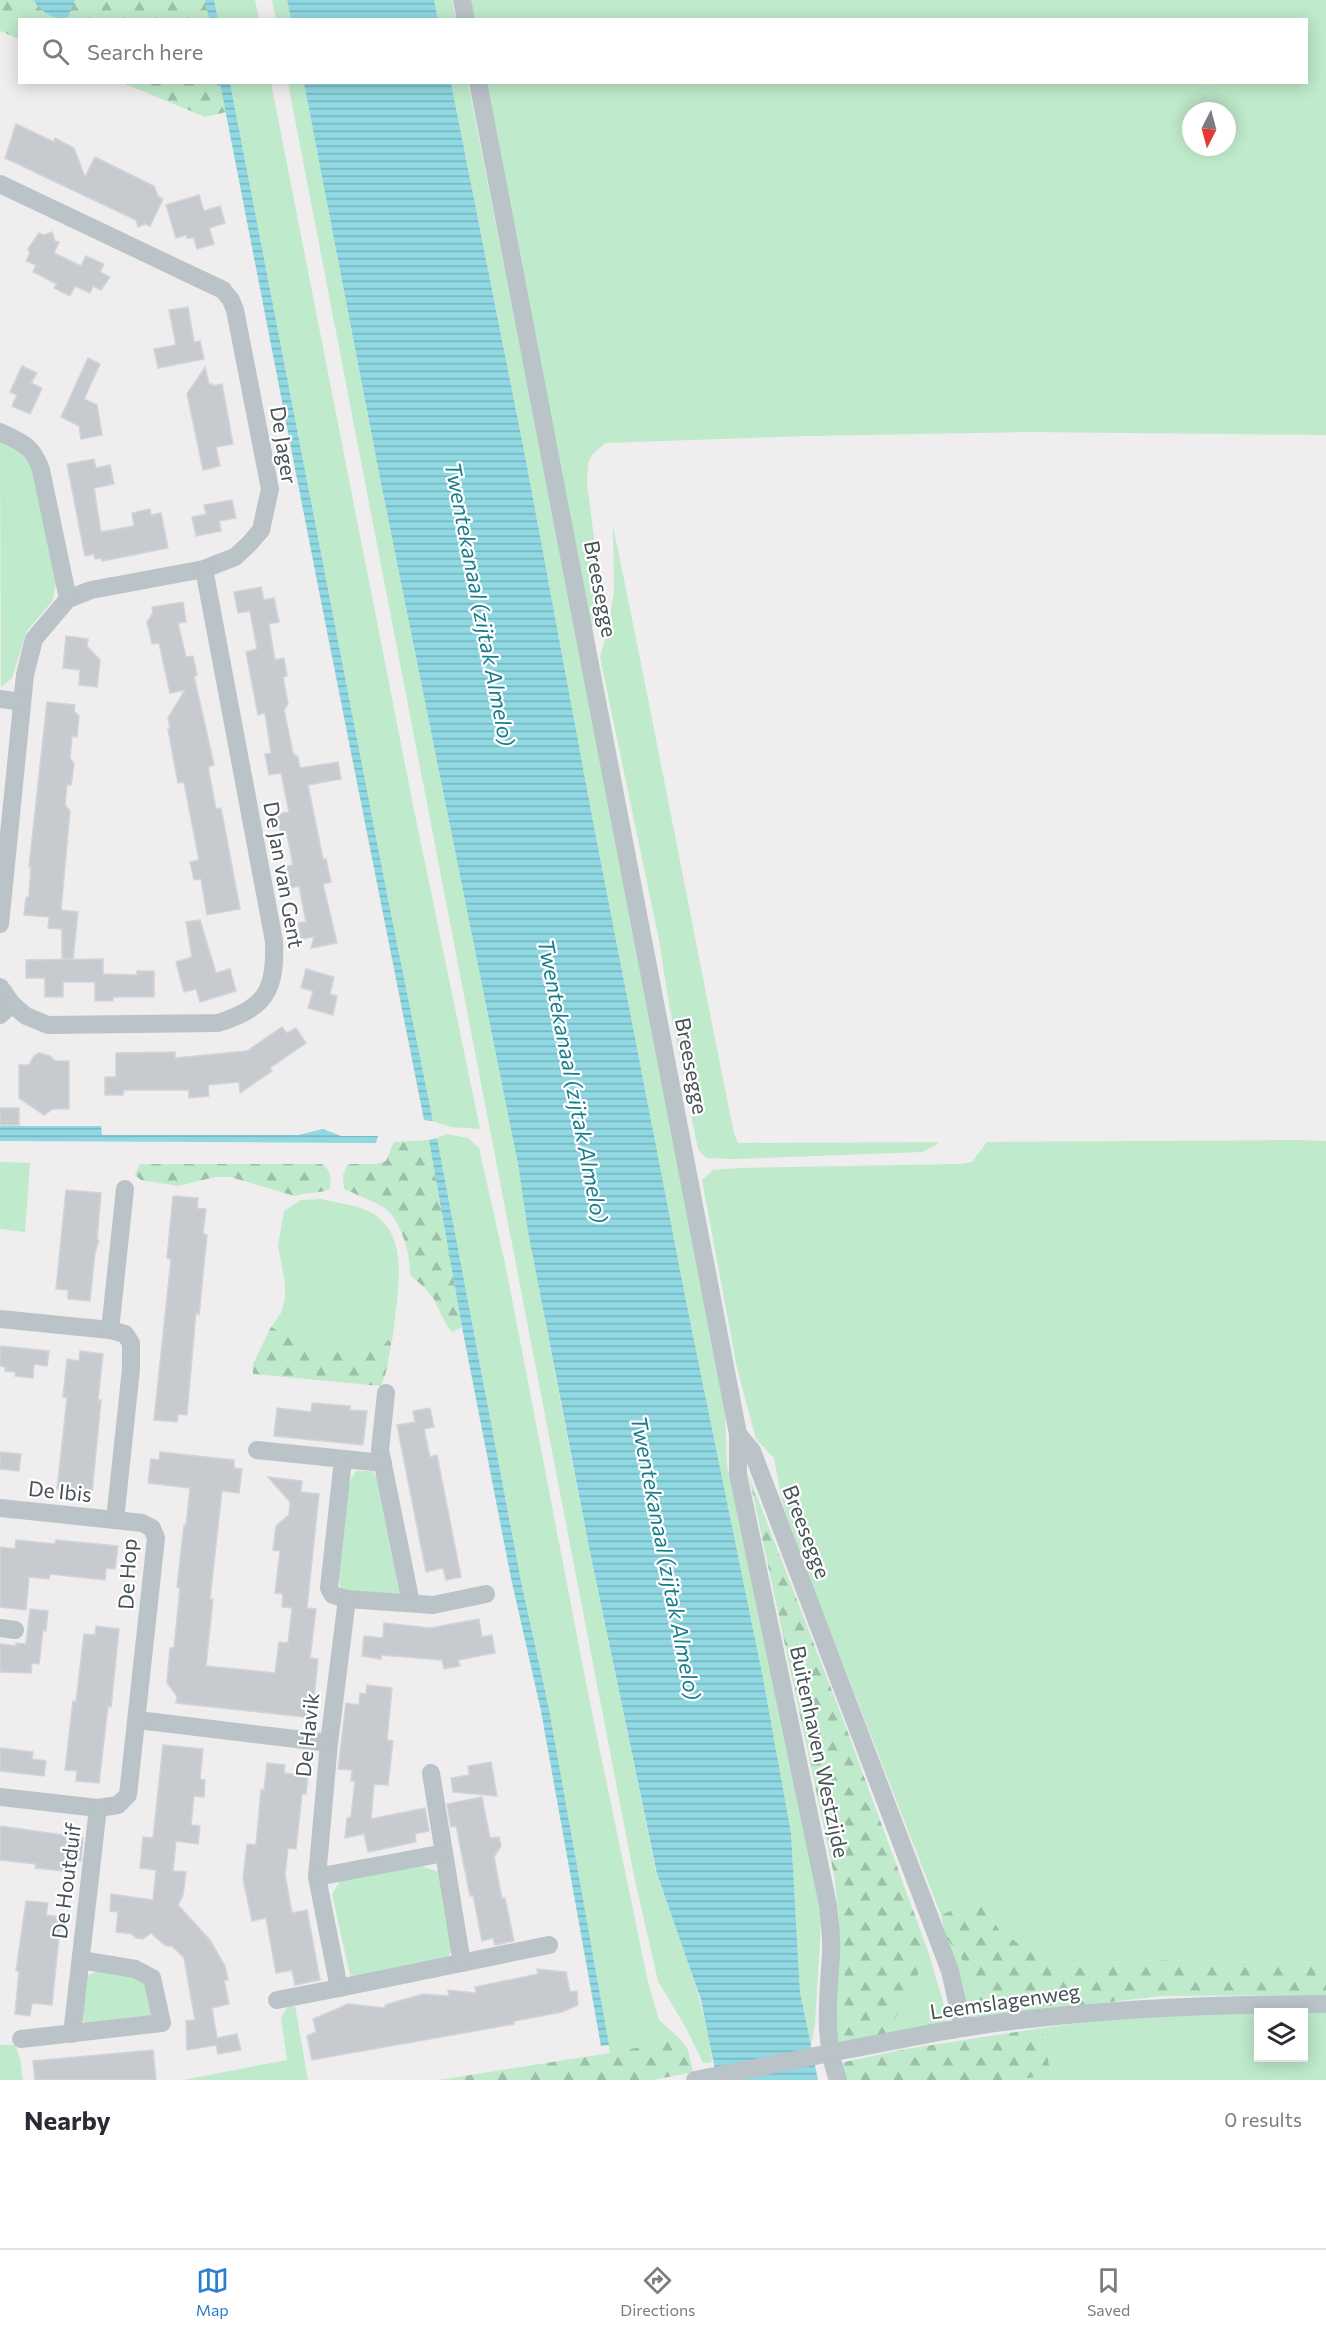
<!DOCTYPE html>
<style>
:root{--surface:#fff;--page:#f2f2f3;--text:#2b2b33;--muted:#7c7c81;--line:#e1e1e2;--accent:#2a80cd}
body{margin:0;font-family:Commissioner,sans-serif;background:var(--page);color:var(--text)}
.controls{position:absolute;right:18px;bottom:18px;display:grid;overflow:hidden;border-radius:0px;box-shadow:0 3px 15px #0003}
.controls button{width:54px;height:54px;display:grid;place-items:center;padding:0;border:0;border-bottom:2px solid var(--line);background:var(--surface);color:var(--text);font:30px sans-serif}
.compass{position:absolute;left:1182px;top:102px;width:54px;height:54px;border-radius:50%;background:var(--surface);box-shadow:0 3px 15px #0003;rotate:186deg}
.list{margin:0;padding:0;list-style:none}
h2{display:flex;justify-content:space-between;align-items:center;height:78px;margin:0;padding:0 24px;font-size:26px}
h2 small{font-size:20px;font-weight:400;color:var(--muted)}
.icon{flex:none;width:33px;height:33px;fill:none;stroke:currentColor;stroke-width:2;stroke-linecap:round;stroke-linejoin:round}
.map{position:relative;flex:none;width:1326px;height:2080px;overflow:hidden}
.search{position:absolute;background:var(--surface);box-shadow:0 3px 15px #0003;left:18px;right:18px;top:18px;height:66px;display:flex;align-items:center;gap:15px;box-sizing:border-box;padding:0 21px;border-radius:0px;color:var(--muted);font-size:22px}
.sheet{height:168px;background:var(--surface)}
nav{display:flex;justify-content:space-around;align-items:center;box-sizing:border-box;height:84px;border-top:2px solid var(--line);background:var(--surface);font-size:16px;color:var(--muted)}
nav a{display:grid;justify-items:center;gap:3px}
nav .on{color:var(--accent)}
.map>svg:first-child{display:block}
.green{fill:#bfeacb;fill-rule:evenodd}
.forest{fill:url(#forest-firs)}
.water{fill:url(#water-rules)}
.building{fill:#c7cbcf;stroke:#d1d4d8;stroke-width:1.5}
.lines{fill:none;stroke-linecap:round;stroke-linejoin:round}
.minor{stroke:#bac3c8;stroke-width:18}
.minor-bridge{stroke:#bac3c8;stroke-width:18}
.labels{text-anchor:middle;stroke-width:4.5;stroke-linejoin:round;paint-order:stroke}
.street-label{font-size:21px;fill:#475258;stroke:#fff}
.water-label{font-size:22px;font-style:italic;fill:#187e8b;stroke:#fff}
</style>
<div class="map">
<svg width="1326" height="2080" viewBox="0 0 1326 2080">
<defs>
<pattern id="forest-firs" width="22" height="20" patternUnits="userSpaceOnUse" patternTransform="scale(1.5)"><rect width="22" height="20" fill="#bfeacb"/><path d="M5 1l3.5 6h-7zM16 11l3.5 6h-7z" fill="#9dc0a8"/></pattern>
<pattern id="water-rules" width="6" height="5" patternUnits="userSpaceOnUse" patternTransform="scale(1.5)"><rect width="6" height="5" fill="#90d9e3"/><path d="M0 2.5h6" fill="none" stroke="#77b3bb"/></pattern>
</defs>
<rect width="100%" height="100%" fill="#efeded"/>
<g class="green">
<polygon points="214,0 255,0 259,19 218,19"/>
<polygon points="272,0 287,0 291,19 276,19"/>
<polygon points="434,0 452,0 456,19 438,19"/>
<path d="M 469,0 L 1326,0 L 1326,435 L 1027,432 L 808,436 L 605,443 L 592,455 L 588,464 L 587,483 L 595,545 L 599,598 L 592,629 L 485,83 L 1306,82 L 1306,20 L 473,20 ZM 1191,111 L 1227,111 L 1227,147 L 1191,147 Z"/>
<polygon points="230,83 271,83 413,805 480,1129 451,1127 433,1121 388,899"/>
<path d="M 288,83 L 304,83 L 380,478 L 518,1164 C 556,1399 607,1633 655,1867 C 659,1885 667,1902 673,1920 C 689,1967 707,2012 712,2062 L 703,2063 L 686,2028 L 658,1981 L 634,1876 Z"/>
<polygon points="451,83 468,83 724,1384 727,1466 762,1606 822,1906 815,2023 811,2046 800,1992 791,1833 763,1678 689,1316 595,832 526,461"/>
<polygon points="0,441 19,451 32,468 56,583 53,600 27,631 12,678 1,687"/>
<path d="M 613,526 C 655,729 693,931 734,1133 L 738,1143 L 937,1142 L 938,1144 L 922,1152 L 734,1159 L 706,1158 L 698,1149 L 669,1004 L 659,940 L 600,657 L 607,632 L 614,592 Z"/>
<polygon points="447,1134 468,1138 479,1148 506,1268 589,1698 648,1982 659,2020 680,2039 610,2053 549,1709 521,1581 437,1138"/>
<polygon points="1296,1140 1326,1141 1326,1963 1168,1960 1063,1965 1026,1949 999,1930 980,1898 941,1915 808,1574 783,1505 774,1458 756,1439 737,1368 702,1180 713,1170 738,1168 959,1164 972,1162 987,1142"/>
<polygon points="0,1162 30,1163 25,1232 0,1229"/>
<path d="M 321,1199 C 337,1203 356,1205 370,1212 C 413,1234 396,1298 393,1335 L 380,1349 L 361,1353 L 312,1347 L 271,1327 L 281,1313 L 285,1299 L 285,1283 L 278,1246 L 284,1211 L 301,1200 Z"/>
<polygon points="356,1471 372,1471 381,1483 401,1594 351,1591 341,1588 336,1573 345,1489"/>
<polygon points="421,1866 439,1872 452,1950 447,1959 360,1977 350,1975 332,1894 341,1880"/>
<polygon points="945,1936 975,1977 980,2014 1028,2007 1034,2011 972,2020 965,2012"/>
<polygon points="928,1951 946,2012 945,2025 886,2035 911,1990"/>
<polygon points="99,1970 146,1980 153,2011 146,2020 84,2024 80,2011 85,1977"/>
<polygon points="295,2006 308,2080 183,2080 287,2060 281,2017 288,2007"/>
<path d="M 1326,2008 L 1326,2080 L 1003,2080 L 1051,2076 L 1042,2028 L 1131,2016 ZM 1258,2012 L 1304,2012 L 1304,2058 L 1258,2058 Z"/>
<polygon points="0,2045 15,2045 20,2058 23,2080 0,2080"/>
</g>
<g class="forest">
<polygon points="0,0 205,0 209,19 20,20 19,39 0,31"/>
<polygon points="123,83 220,83 226,112 205,117"/>
<path d="M 429,1140 L 462,1327 L 452,1332 C 444,1322 440,1312 435,1301 C 429,1290 419,1283 410,1275 C 411,1255 401,1219 383,1207 C 371,1200 357,1195 344,1189 L 343,1175 L 348,1164 L 376,1164 L 386,1161 L 394,1142 Z"/>
<path d="M 140,1164 L 322,1164 C 332,1172 331,1177 330,1189 C 319,1194 307,1192 295,1196 L 230,1177 L 215,1177 L 178,1186 L 141,1180 L 135,1175 Z"/>
<polygon points="271,1327 312,1347 361,1353 380,1349 393,1335 386,1372 381,1386 253,1374 253,1364"/>
<polygon points="749,1476 844,1722 928,1951 911,1990 886,2035 835,2044 836,1957 839,1916 834,1875"/>
<polygon points="980,1898 999,1930 1026,1949 1063,1965 1168,1960 1326,1963 1326,1995 1161,1996 1034,2011 1028,2007 980,2014 975,1977 945,1936 941,1915"/>
<polygon points="1042,2028 1051,2076 1003,2080 846,2080 840,2063 906,2049"/>
<polygon points="680,2039 688,2050 693,2072 653,2080 439,2080 610,2053"/>
</g>
<g class="water">
<path d="M 33,0 L 75,0 L 68,17 C 52,21 43,12 33,0 Z"/>
<polygon points="205,0 214,0 218,19 209,19"/>
<polygon points="287,0 434,0 438,19 291,19"/>
<polygon points="220,83 230,83 388,899 433,1121 424,1120 316,576"/>
<polygon points="304,83 451,83 526,461 595,832 689,1316 763,1678 791,1833 800,1992 818,2080 717,2080 701,2000 657,1874 589,1547 528,1231 518,1164 380,478"/>
<polygon points="0,1126 101,1126 102,1135 298,1135 323,1129 341,1136 378,1136 376,1143 0,1141"/>
<polygon points="437,1138 521,1581 549,1709 609,2045 601,2046 541,1711 511,1578 462,1327 429,1140"/>
</g>
<g class="building">
<polygon points="16,124 54,142 55,138 74,148 85,177 95,157 154,186 158,196 163,199 150,226 145,224 138,227 136,220 5,158"/>
<polygon points="199,195 204,211 220,206 225,223 209,228 214,244 197,249 194,238 187,238 186,235 176,238 166,205"/>
<polygon points="52,232 55,241 59,242 54,253 81,266 86,256 104,264 100,272 110,277 101,290 93,286 90,293 75,286 70,296 54,288 57,284 33,272 36,265 26,261 30,253 28,249 39,233 44,235"/>
<polygon points="188,307 194,342 200,341 204,359 158,368 154,349 176,345 169,310"/>
<polygon points="88,358 100,364 84,399 97,405 102,435 81,439 79,426 61,417"/>
<polygon points="22,366 37,373 31,383 42,388 30,414 12,406 17,395 10,392"/>
<polygon points="205,367 209,384 212,384 213,386 222,384 233,444 216,447 220,466 203,470 187,394"/>
<polygon points="94,459 96,468 110,465 114,484 94,488 101,532 134,526 132,513 150,509 151,515 161,513 168,548 102,561 102,558 95,559 94,554 85,556 67,464"/>
<polygon points="232,500 236,518 219,521 221,531 196,536 192,517 206,514 204,505"/>
<polygon points="261,587 264,600 274,598 279,622 269,624 275,660 284,658 287,676 283,677 288,704 284,710 293,753 298,757 300,768 338,762 341,779 308,785 323,859 326,859 331,882 323,884 337,943 311,948 314,937 301,939 298,923 306,922 299,886 291,888 287,866 293,865 287,834 281,835 277,814 289,812 281,773 269,775 265,754 271,753 265,713 258,715 246,652 257,649 250,611 238,613 234,592"/>
<polygon points="183,602 186,622 178,623 186,657 193,656 197,675 194,676 214,765 208,767 216,809 221,808 240,909 207,915 201,879 194,880 190,862 199,860 184,782 178,783 168,729 170,728 168,718 185,690 170,693 159,643 152,644 147,622 153,613 152,607"/>
<polygon points="66,636 88,639 87,646 100,660 97,687 79,685 80,670 63,668"/>
<polygon points="47,702 75,705 74,711 79,716 77,737 72,736 70,758 74,764 71,785 67,785 65,805 70,811 61,910 78,912 73,959 62,958 62,929 48,928 49,917 24,915 26,898 29,896 31,867 29,867"/>
<polygon points="200,920 216,973 230,969 236,991 200,1002 196,989 184,992 176,962 192,957 186,922"/>
<polygon points="103,959 103,974 137,975 137,971 154,971 154,997 113,997 113,1001 95,1001 95,982 63,982 63,997 45,997 45,978 26,978 26,960"/>
<polygon points="306,969 334,977 330,994 337,996 333,1015 308,1008 313,991 301,988"/>
<polygon points="282,1027 287,1033 296,1028 306,1043 270,1068 272,1071 240,1093 239,1082 208,1085 209,1096 189,1098 189,1090 124,1090 123,1095 105,1095 105,1077 116,1077 116,1053 175,1052 175,1058 247,1051"/>
<polygon points="39,1053 50,1056 55,1061 69,1061 69,1109 53,1109 44,1115 19,1098 19,1065 29,1065 34,1056"/>
<rect x="0" y="1108" width="19" height="17"/>
<polygon points="66,1190 101,1193 97,1240 99,1240 95,1253 90,1301 68,1299 68,1290 56,1289"/>
<polygon points="173,1196 198,1198 197,1208 206,1209 203,1234 207,1235 199,1315 196,1312 187,1415 178,1414 177,1422 154,1420 171,1259 167,1258"/>
<polygon points="0,1346 49,1351 47,1366 34,1364 33,1378 15,1376 15,1372 5,1371 5,1367 0,1366"/>
<polygon points="80,1351 103,1354 98,1400 101,1400 92,1493 57,1489 67,1398 63,1397 67,1359 79,1361"/>
<polygon points="312,1403 350,1406 350,1410 367,1411 363,1445 274,1436 277,1408 311,1412"/>
<polygon points="430,1408 434,1427 424,1429 430,1457 437,1455 461,1577 446,1580 443,1568 426,1572 397,1425 415,1422 413,1411"/>
<polygon points="0,1452 21,1454 19,1471 0,1469"/>
<polygon points="160,1452 234,1460 234,1468 242,1469 239,1493 222,1491 210,1599 213,1599 206,1666 275,1673 279,1642 288,1643 292,1608 282,1607 283,1594 275,1593 280,1551 273,1550 276,1526 289,1515 290,1502 268,1477 302,1481 301,1492 319,1494 307,1608 316,1609 310,1658 318,1659 312,1718 176,1703 177,1696 167,1683 170,1648 174,1648 180,1588 177,1587 184,1525 186,1525 190,1488 148,1483 151,1459 159,1460"/>
<polygon points="16,1540 55,1544 56,1540 118,1546 115,1569 106,1568 105,1580 50,1574 49,1579 29,1577 26,1610 0,1607 0,1547 15,1549"/>
<polygon points="30,1609 48,1611 46,1631 43,1630 39,1664 32,1663 31,1673 0,1672 0,1644 16,1646 16,1643 26,1644"/>
<polygon points="479,1619 482,1637 492,1635 495,1653 458,1660 460,1666 444,1669 442,1660 381,1655 381,1659 362,1656 364,1636 383,1638 384,1623 430,1628"/>
<polygon points="96,1626 119,1629 111,1707 108,1706 99,1783 76,1781 77,1771 65,1770 73,1701 76,1702 84,1634 95,1635"/>
<polygon points="367,1685 392,1688 387,1740 393,1741 388,1785 374,1784 371,1819 425,1808 429,1831 415,1834 416,1842 368,1852 364,1834 345,1838 347,1818 351,1817 355,1781 351,1781 352,1770 338,1769 346,1703 359,1705 360,1693 366,1694"/>
<polygon points="163,1745 203,1749 200,1779 205,1780 204,1797 194,1796 191,1825 200,1826 198,1844 176,1841 173,1871 186,1872 183,1895 178,1905 210,1940 225,1966 228,1980 224,1980 229,2004 212,2008 217,2038 237,2034 241,2050 218,2054 216,2045 187,2050 186,2021 195,2020 184,1958 172,1946 166,1946 151,1933 143,1939 136,1938 132,1934 116,1932 118,1912 110,1911 111,1894 153,1900 156,1870 140,1868 143,1837 153,1838"/>
<polygon points="0,1748 33,1752 32,1759 46,1761 44,1776 0,1771"/>
<polygon points="491,1762 497,1796 453,1792 451,1778 469,1775 468,1766"/>
<polygon points="267,1763 285,1765 284,1773 308,1776 306,1794 302,1794 296,1849 288,1848 285,1875 292,1913 307,1910 320,1980 295,1985 292,1970 276,1973 266,1918 252,1921 243,1879 247,1844 256,1845 261,1790 264,1790"/>
<polygon points="482,1797 490,1838 499,1837 501,1846 494,1857 502,1899 505,1898 514,1941 495,1945 493,1938 482,1941 473,1895 470,1896 456,1826 451,1827 447,1804"/>
<polygon points="0,1826 83,1838 81,1861 74,1861 73,1872 35,1868 36,1864 0,1860"/>
<polygon points="26,1901 48,1903 46,1915 61,1917 52,2005 32,2003 30,2016 15,2014 19,1971 16,1971"/>
<polygon points="537,1969 566,1972 570,1992 577,1991 578,2005 562,2012 514,2021 514,2024 312,2060 307,2036 316,2032 313,2019 348,2004 385,2008 385,2005 423,1994 449,1996 448,1990 476,1993 475,1987 538,1974"/>
<polygon points="153,2050 156,2080 35,2080 33,2061"/>
</g>
<g class="lines">
<g class="minor">
<polyline points="462,0 466,20"/>
<polyline points="478,82 738,1434 752,1451 933,1926 950,1971 963,2028"/>
<polyline points="0,184 223,290 231,300 235,310 270,489 261,530 249,544 235,557 204,569 91,590 68,599 34,639 25,675 0,924"/>
<path d="M 0,432 C 22,442 33,446 41,470 L 68,599"/>
<polyline points="0,699 22,702"/>
<polyline points="0,987 12,1004 0,1015"/>
<path d="M 12,1004 L 26,1016 L 48,1025 L 218,1023 C 266,1008 276,990 274,941 L 204,569"/>
<polyline points="0,1319 110,1330"/>
<polyline points="386,1393 380,1450 411,1603"/>
<path d="M 738,1434 L 738,1474 L 828,1905 C 830,1922 832,1939 831,1956 C 828,1998 823,2039 838,2080"/>
<polyline points="257,1450 383,1463"/>
<polyline points="343,1460 329,1588 333,1595 347,1599 433,1605 486,1594"/>
<polyline points="0,1508 115,1520"/>
<polyline points="347,1599 329,1743 317,1877 339,1988 549,1945"/>
<polyline points="0,1628 15,1630"/>
<polyline points="138,1720 329,1743"/>
<polyline points="431,1773 462,1963"/>
<polyline points="0,1797 98,1808 118,1805 128,1795 156,1538 152,1528 142,1523 115,1520 131,1369 131,1343 125,1334 110,1330 125,1189"/>
<polyline points="317,1877 444,1853"/>
<polyline points="277,2000 339,1988"/>
<polyline points="72,2034 98,1808"/>
<polyline points="21,2039 162,2023 152,1978 135,1969 81,1960"/>
<path d="M 850,2049 C 888,2042 925,2034 962,2028 C 1082,2009 1205,2004 1326,2004"/>
</g>
<polyline class="minor-bridge" points="695,2080 850,2049"/>
</g>
<g class="labels">
<g class="street-label">
<text transform="translate(283 445) rotate(81)" y="7">De Jager</text>
<text transform="translate(600 589) rotate(79)" y="7">Breesegge</text>
<text transform="translate(283 875) rotate(80)" y="7">De Jan van Gent</text>
<text transform="translate(691 1066) rotate(79)" y="7">Breesegge</text>
<text transform="translate(60 1492) rotate(6)" y="7">De Ibis</text>
<text transform="translate(806 1532) rotate(69)" y="7">Breesegge</text>
<text transform="translate(128 1574) rotate(-87)" y="7">De Hop</text>
<text transform="translate(308 1735) rotate(-84)" y="7">De Havik</text>
<text transform="translate(819 1752) rotate(78)" y="7">Buitenhaven Westzijde</text>
<text transform="translate(67 1881) rotate(-83)" y="7">De Houtduif</text>
<text transform="translate(1005 2002) rotate(-8)" y="7">Leemslagenweg</text>
</g>
<g class="water-label">
<text transform="translate(480 604) rotate(79)" y="8">Twentekanaal (zijtak Almelo)</text>
<text transform="translate(573 1081) rotate(79)" y="8">Twentekanaal (zijtak Almelo)</text>
<text transform="translate(666 1558) rotate(79)" y="8">Twentekanaal (zijtak Almelo)</text>
</g>
</g>
</svg>
<div class="controls">
<button><svg class="icon" aria-label="layers" viewBox="0 0 24 24"><path d="M12 4l9 5-9 5-9-5zM3 14l9 5 9-5"/></svg></button>
</div>
<svg class="compass" viewBox="-18 -18 36 36"><path d="M0-13l5 13h-10z" fill="#e53935"/><path d="M0 13l5-13h-10z" fill="#7c7c81"/></svg>
<div class="search"><svg class="icon" aria-label="search" viewBox="0 0 24 24"><circle cx="10" cy="10" r="6"/><path d="M15 15l6 6"/></svg>Search here</div>
</div>
<section class="sheet">
<h2>Nearby<small>0 results</small></h2>
<ul class="list">
</ul>
</section>
<nav>
<a class="on"><svg class="icon" aria-label="map" viewBox="0 0 24 24"><path d="M3 6l6-2 6 2 6-2v14l-6 2-6-2-6 2zM9 4v14M15 6v14"/></svg>Map</a>
<a><svg class="icon" aria-label="directions" viewBox="0 0 24 24"><path d="M12 3l9 9-9 9-9-9zM9 14v-3h6M13 9l2 2-2 2"/></svg>Directions</a>
<a><svg class="icon" aria-label="saved" viewBox="0 0 24 24"><path d="M7 4h10v16l-5-4-5 4z"/></svg>Saved</a>
</nav>
